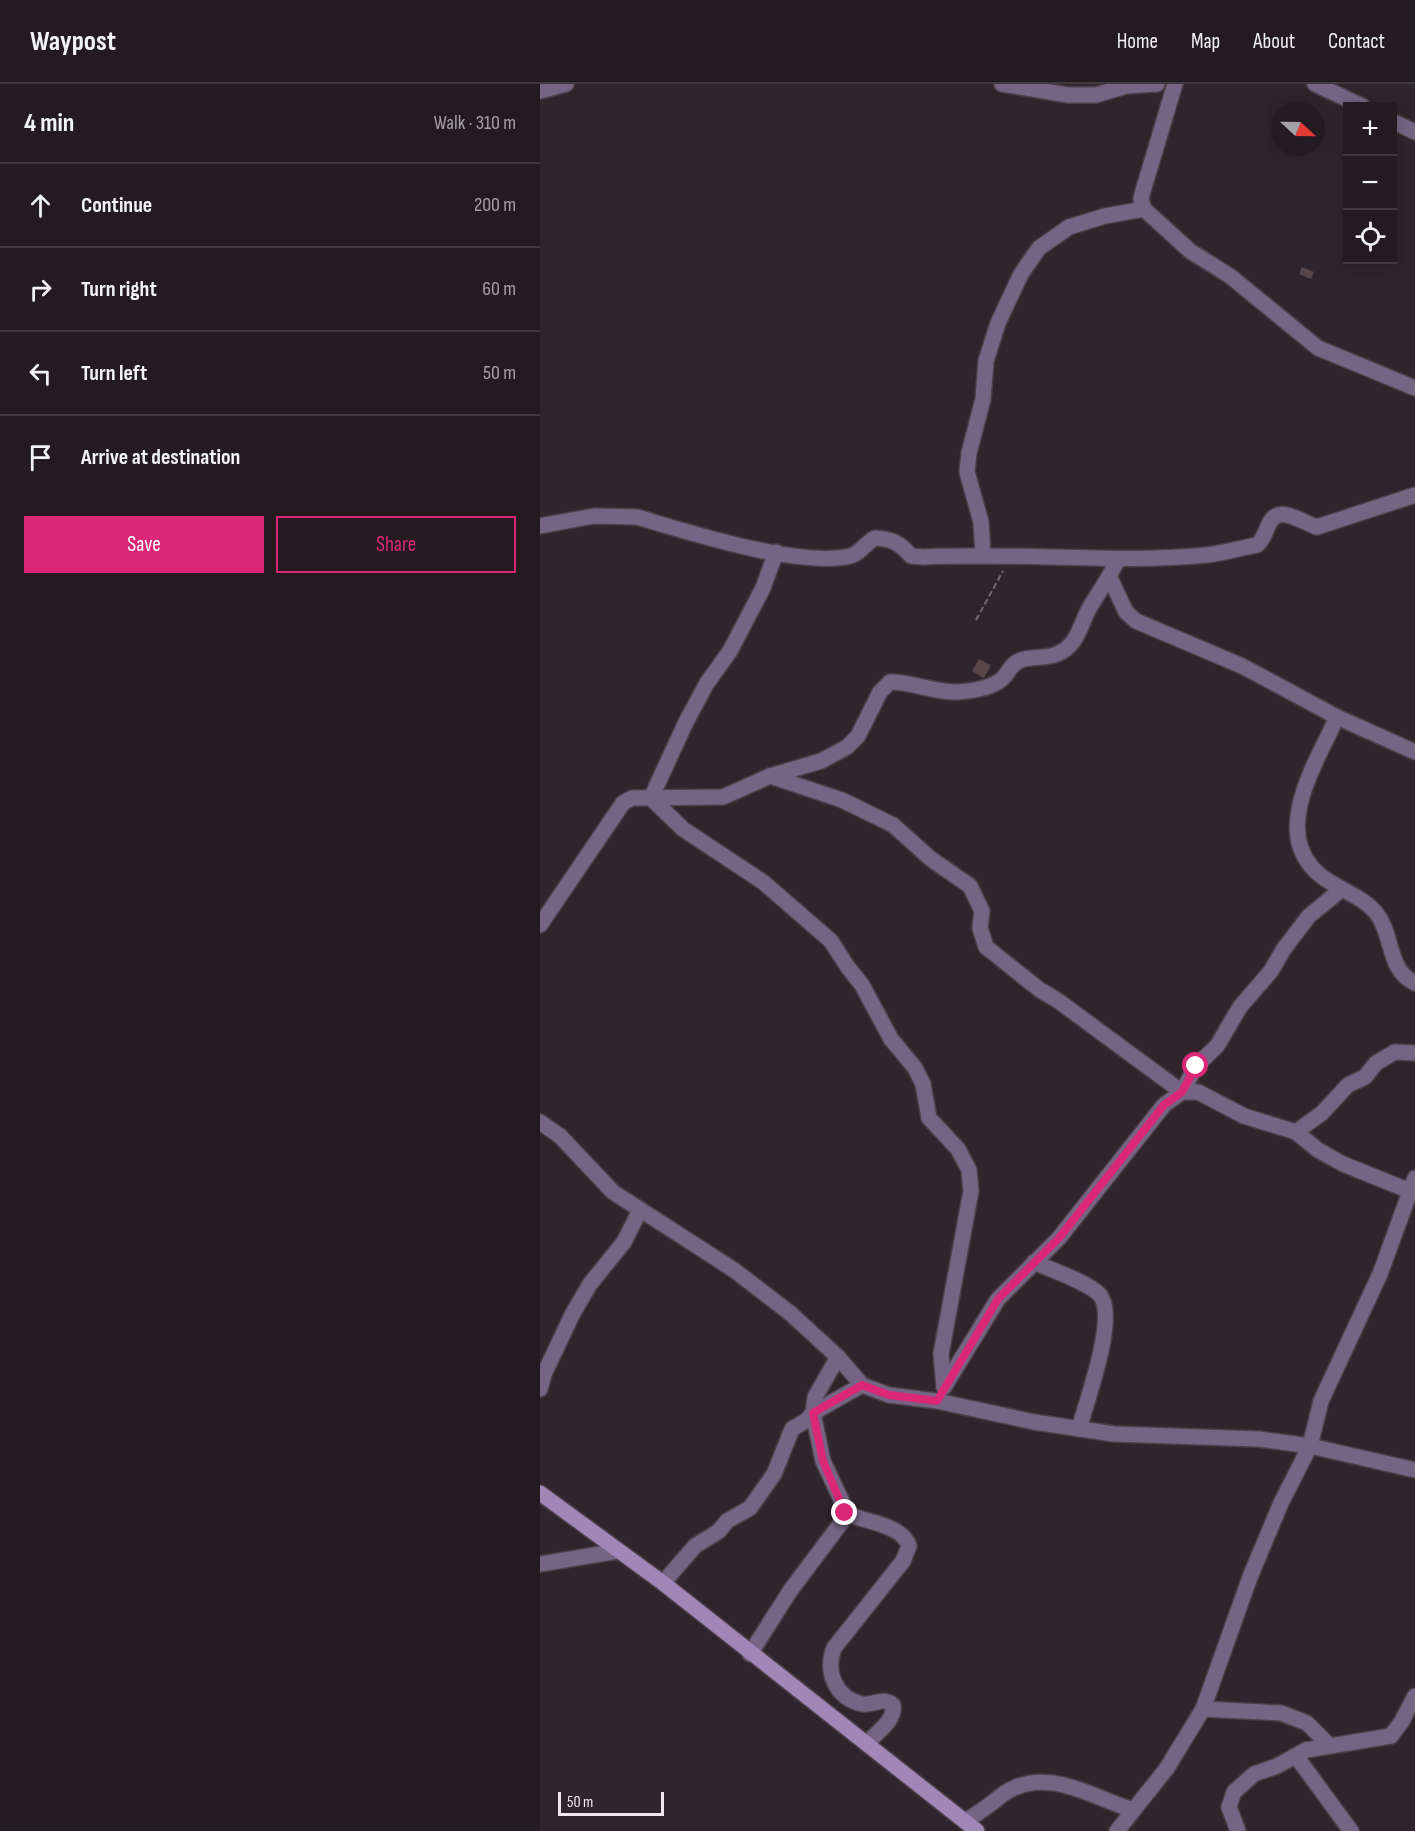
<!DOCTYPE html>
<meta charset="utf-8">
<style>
:root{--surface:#241b22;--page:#2c242a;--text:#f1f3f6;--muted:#a3a1a5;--line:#413940;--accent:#db2777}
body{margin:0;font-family:"Sofia Sans Condensed",sans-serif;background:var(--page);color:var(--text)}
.controls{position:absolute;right:18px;top:18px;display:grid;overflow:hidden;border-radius:0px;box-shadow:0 3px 15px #0003}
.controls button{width:54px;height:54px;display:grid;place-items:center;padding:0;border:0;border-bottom:2px solid var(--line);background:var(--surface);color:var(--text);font:30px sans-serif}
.compass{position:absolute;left:731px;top:18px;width:54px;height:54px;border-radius:50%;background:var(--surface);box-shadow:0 3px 15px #0003;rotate:112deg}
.scale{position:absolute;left:18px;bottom:15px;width:106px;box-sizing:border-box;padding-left:6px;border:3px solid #f0e8ed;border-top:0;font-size:16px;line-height:21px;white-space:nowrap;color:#f0e8ed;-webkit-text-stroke:4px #30242d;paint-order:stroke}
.stop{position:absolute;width:18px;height:18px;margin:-14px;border:4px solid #db2777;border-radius:50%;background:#fff}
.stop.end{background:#db2777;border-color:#fff;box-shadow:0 2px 6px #0008}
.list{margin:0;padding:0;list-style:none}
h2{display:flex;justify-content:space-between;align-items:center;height:78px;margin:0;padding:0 24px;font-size:26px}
h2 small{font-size:20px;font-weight:400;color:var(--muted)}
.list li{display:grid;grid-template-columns:39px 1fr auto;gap:18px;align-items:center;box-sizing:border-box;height:84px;padding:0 24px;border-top:2px solid var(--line)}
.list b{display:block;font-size:22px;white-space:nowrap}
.list em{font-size:20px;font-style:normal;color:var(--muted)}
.actions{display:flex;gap:12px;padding:18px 24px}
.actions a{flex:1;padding:14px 0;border:2px solid var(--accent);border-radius:0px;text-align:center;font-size:21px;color:var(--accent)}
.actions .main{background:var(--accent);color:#fff}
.icon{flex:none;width:33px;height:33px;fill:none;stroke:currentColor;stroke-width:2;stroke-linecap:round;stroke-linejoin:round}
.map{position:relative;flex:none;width:875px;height:1747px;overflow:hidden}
header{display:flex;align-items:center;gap:36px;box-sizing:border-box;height:84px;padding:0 30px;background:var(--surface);border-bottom:2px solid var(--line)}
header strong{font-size:28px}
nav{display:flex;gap:33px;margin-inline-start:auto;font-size:21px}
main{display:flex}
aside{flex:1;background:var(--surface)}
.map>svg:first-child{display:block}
.building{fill:#57464a}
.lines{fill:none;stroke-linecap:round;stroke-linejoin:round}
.street-casing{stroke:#4b3f48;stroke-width:18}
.secondary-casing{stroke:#4b3f48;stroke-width:18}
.path{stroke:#776c74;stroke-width:2;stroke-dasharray:6 3;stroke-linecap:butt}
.street{stroke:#756484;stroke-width:15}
.secondary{stroke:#a186b8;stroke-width:15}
.route{stroke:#db2777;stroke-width:8}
</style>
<header>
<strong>Waypost</strong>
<nav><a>Home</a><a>Map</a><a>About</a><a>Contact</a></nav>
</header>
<main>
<aside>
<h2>4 min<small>Walk · 310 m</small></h2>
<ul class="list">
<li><svg class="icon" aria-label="ahead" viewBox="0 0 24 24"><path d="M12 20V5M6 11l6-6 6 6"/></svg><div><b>Continue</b></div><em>200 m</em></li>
<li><svg class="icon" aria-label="right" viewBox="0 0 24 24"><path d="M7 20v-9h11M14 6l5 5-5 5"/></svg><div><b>Turn right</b></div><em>60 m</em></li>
<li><svg class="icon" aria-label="left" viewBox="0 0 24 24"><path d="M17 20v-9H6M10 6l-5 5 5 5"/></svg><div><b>Turn left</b></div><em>50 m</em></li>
<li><svg class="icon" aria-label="arrive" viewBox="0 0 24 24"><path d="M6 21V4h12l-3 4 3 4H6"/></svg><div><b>Arrive at destination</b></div></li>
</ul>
<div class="actions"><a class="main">Save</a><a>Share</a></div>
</aside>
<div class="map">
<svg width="875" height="1747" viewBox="0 0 875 1747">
<rect width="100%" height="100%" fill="#30242d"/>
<g class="building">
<polygon points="762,183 774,188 771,195 759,190"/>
<polygon points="439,575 451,581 444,594 432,587"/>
</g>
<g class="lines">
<g class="street-casing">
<g id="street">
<polyline points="462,0 528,11 556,11 586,2 617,0"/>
<polyline points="635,0 603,107 601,115 604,125 650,167 690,192 778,264 875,304"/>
<polyline points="775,0 822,22"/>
<polyline points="0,7 26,0"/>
<polyline points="852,37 875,48"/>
<path d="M 0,442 L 54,432 L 97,433 C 148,448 259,484 310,472 C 320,470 325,459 335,454 C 352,455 360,459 371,472 L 383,473 C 478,468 573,480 667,471 C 684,469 700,464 717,461 C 724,455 725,448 729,440 C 739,419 763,439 777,443 L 875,411"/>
<polyline points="236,468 223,504 190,567 167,599 146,638 111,714 143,745 223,798 291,857 307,882 322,901 351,955 375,984 383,1000 389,1034 418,1065 429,1086 431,1107 401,1270 404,1303"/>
<polyline points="443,470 441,438 427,388 429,369 443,315 446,277 458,239 481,190 499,164 529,143 565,132 604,125"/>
<polyline points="570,494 586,528 596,537 702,582 797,633 875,668"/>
<path d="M 797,633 C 779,674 735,740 771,782 C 787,803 821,809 837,830 C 854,853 847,886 875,899"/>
<polyline points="230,692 302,716 353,741 391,775 430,802 442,827 440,844 446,863 500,906 517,916 642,1008 656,982 677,962 700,923 731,887 743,866 769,832 802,805"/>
<path d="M 0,841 L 83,719 L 92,714 L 183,713 L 230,692 L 281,677 L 307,663 L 318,652 L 340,608 L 350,598 C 374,598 395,609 418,608 C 431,607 452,604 462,595 C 469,589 470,580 481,576 C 492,572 506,575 517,570 C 538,562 540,540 550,523 C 560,506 570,493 578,475"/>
<polyline points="0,1038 20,1052 73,1108 194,1186 250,1229 298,1273 322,1301 349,1311 397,1317 494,1338 574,1350 719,1355 770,1362 875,1386"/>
<polyline points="756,1048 782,1029 808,1001 825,993 836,979 855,968 875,969"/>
<path d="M 494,1178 C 511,1186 548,1198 560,1211 C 578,1233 546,1318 539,1345"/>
<polyline points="404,1303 458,1215 519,1154 624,1021 642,1008 658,1008 704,1032 756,1048 778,1066 803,1080 870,1107"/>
<polyline points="0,1305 4,1290 33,1229 50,1200 84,1158 100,1126"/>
<path d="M 305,1429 C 324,1438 362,1440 369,1462 L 363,1477 L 294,1564 C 285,1587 295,1614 322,1620 C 333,1622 343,1612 353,1621 C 356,1637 335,1649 327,1660"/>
<polyline points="0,1480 78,1467"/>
<polyline points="123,1499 155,1462 179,1447 187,1437 210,1424 234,1390 252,1345 267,1336 273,1329 322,1301"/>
<polyline points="210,1570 250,1507 304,1435 305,1424 283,1377 273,1329 275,1313 298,1273"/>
<polyline points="663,1625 741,1629 767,1639 789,1661"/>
<polyline points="756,1672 811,1747"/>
<path d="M 425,1737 C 439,1729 450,1721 462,1711 C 504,1680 551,1713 593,1726"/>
<polyline points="577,1747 627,1684 663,1625 710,1493 741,1419 770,1362 781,1317 840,1190 875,1094"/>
<polyline points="698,1747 689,1723 694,1708 714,1690 737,1682 766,1666 851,1652 862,1637 875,1612"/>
</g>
</g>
<g class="secondary-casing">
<polyline id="secondary" points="0,1409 123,1499 437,1747"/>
</g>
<polyline class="path" points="436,536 463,487"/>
<use href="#street" class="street"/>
<use href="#secondary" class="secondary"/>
</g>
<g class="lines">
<polyline class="route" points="305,1429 283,1377 273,1329 322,1301 349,1311 397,1317 458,1215 519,1154 624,1021 642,1008 656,982"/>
</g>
</svg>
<div class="controls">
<button>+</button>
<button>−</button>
<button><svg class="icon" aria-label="locate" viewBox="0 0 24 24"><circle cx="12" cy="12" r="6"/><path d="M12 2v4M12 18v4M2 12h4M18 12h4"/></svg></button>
</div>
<svg class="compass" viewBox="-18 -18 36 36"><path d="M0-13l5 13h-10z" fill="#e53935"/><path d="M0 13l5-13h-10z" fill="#a3a1a5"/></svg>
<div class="scale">50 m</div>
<div class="stop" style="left:656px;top:982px"></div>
<div class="stop end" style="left:305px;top:1429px"></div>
</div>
</main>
